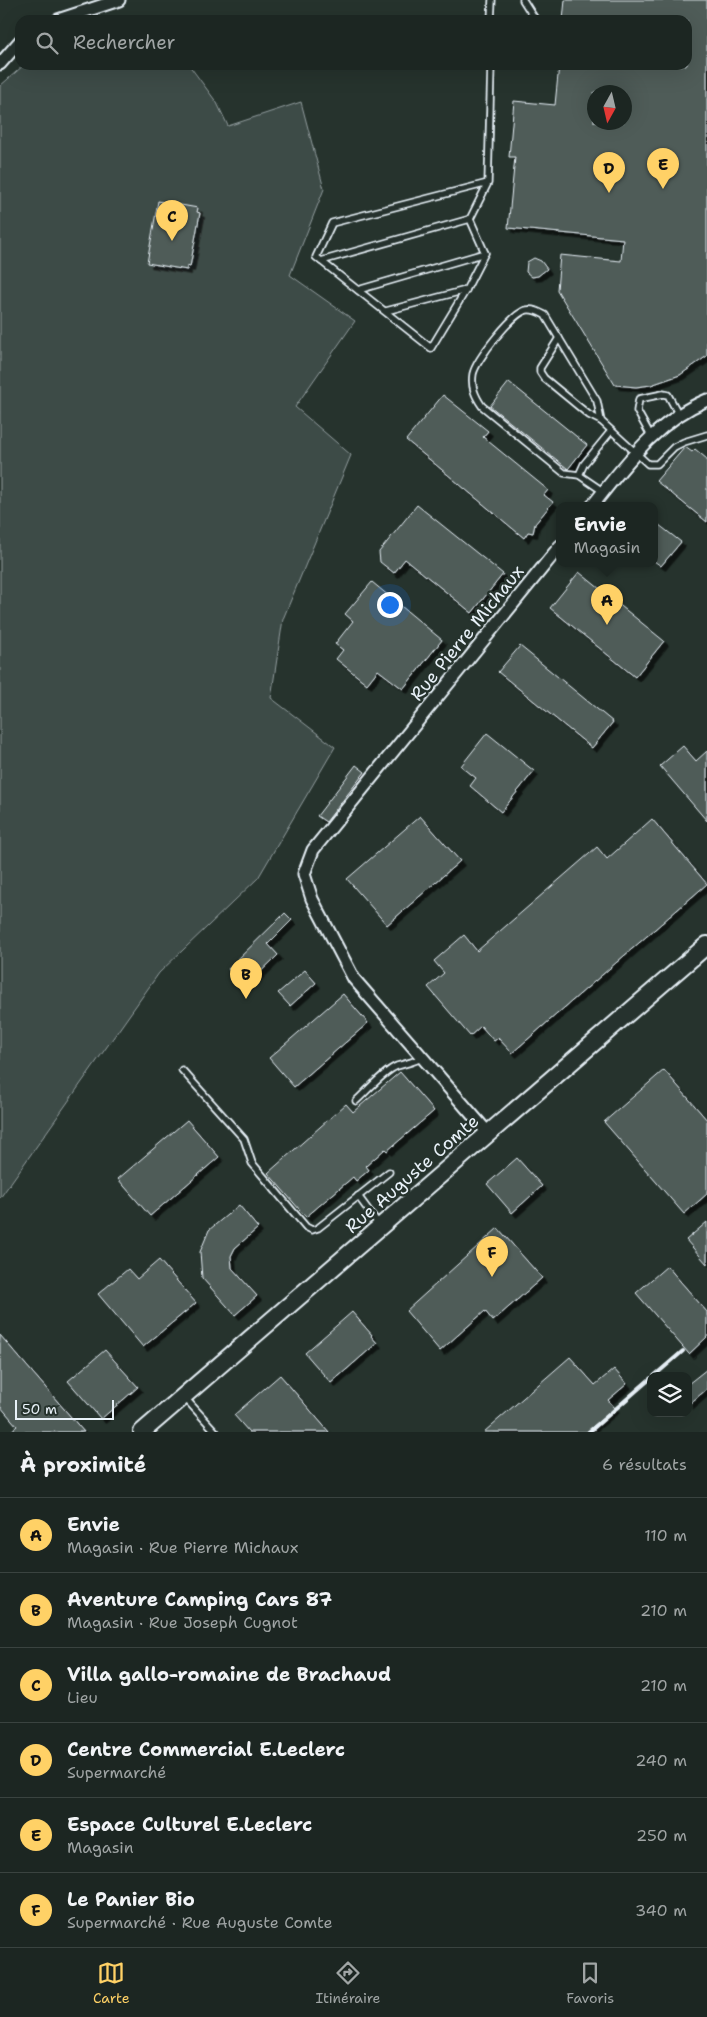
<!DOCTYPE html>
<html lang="fr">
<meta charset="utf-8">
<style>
:root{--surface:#1c2622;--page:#252e2a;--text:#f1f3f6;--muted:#a0a5a5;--line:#3a4340;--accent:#ffd166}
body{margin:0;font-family:"Shantell Sans",sans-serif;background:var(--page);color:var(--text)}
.controls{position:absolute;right:15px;bottom:15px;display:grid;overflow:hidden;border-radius:10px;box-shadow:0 5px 20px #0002}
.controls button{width:45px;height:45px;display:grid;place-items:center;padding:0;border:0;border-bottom:1px solid var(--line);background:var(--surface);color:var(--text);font:25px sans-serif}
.compass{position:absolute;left:587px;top:85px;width:45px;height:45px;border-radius:50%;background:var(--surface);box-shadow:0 5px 20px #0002;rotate:188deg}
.scale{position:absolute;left:15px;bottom:12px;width:99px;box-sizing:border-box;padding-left:5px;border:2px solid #e8f1f8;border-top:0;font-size:14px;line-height:18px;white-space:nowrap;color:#e8f1f8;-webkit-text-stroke:4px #26332d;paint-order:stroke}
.you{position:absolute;left:389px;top:604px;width:18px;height:18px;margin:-12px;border:4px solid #fff;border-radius:50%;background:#1a73e8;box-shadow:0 0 0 8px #1a73e833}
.badge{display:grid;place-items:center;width:32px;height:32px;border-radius:50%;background:var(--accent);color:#111;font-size:16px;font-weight:700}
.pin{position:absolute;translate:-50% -41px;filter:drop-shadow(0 1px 2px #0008)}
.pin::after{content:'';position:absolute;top:26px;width:18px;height:15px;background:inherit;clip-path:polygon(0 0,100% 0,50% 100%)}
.popup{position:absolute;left:556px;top:502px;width:102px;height:65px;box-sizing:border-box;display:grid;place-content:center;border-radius:10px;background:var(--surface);filter:drop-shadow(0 1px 4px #0005);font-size:16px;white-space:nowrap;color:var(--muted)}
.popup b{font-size:19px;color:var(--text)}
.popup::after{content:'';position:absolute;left:50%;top:100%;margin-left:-10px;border:10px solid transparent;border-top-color:var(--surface)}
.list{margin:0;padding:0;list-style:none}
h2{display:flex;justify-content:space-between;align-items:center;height:65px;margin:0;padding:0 20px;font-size:21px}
h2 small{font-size:16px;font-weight:400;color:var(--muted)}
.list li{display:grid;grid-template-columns:32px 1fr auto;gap:15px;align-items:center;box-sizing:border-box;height:75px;padding:0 20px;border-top:1px solid var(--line)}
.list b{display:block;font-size:19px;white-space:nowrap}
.list p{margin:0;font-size:16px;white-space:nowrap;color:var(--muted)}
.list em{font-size:16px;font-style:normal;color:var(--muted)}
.icon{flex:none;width:28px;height:28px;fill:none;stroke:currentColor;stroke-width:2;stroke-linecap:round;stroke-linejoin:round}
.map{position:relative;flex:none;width:707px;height:1432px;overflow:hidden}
.search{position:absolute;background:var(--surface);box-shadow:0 5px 20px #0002;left:15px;right:15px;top:15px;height:55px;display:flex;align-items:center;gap:12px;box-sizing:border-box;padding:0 18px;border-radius:15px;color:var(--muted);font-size:19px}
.sheet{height:515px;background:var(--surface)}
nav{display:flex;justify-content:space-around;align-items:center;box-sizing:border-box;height:70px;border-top:1px solid var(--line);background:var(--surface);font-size:14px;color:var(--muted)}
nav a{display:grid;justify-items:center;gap:2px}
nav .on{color:var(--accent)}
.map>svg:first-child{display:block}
.green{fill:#3e4b47;stroke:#939ea0}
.building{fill:#505c59;stroke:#e8f1f8;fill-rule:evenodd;filter:url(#shadow)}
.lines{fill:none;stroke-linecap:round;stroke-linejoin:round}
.lane-casing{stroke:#e8f1f8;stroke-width:9}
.street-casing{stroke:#e8f1f8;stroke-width:15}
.secondary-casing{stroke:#e8f1f8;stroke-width:20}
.lane{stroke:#26332d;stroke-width:5.5}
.street{stroke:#26332d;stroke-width:11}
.secondary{stroke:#26332d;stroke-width:16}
.rail{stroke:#e8f1f8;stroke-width:4}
.labels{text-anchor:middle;stroke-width:5;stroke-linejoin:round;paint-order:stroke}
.street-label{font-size:18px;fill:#e8f1f8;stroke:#26332d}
</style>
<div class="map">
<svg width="707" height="1432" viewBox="0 0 707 1432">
<defs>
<filter id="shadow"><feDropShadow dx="4.5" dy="4.5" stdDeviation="0" flood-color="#0009"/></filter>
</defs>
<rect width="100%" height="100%" fill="#26332d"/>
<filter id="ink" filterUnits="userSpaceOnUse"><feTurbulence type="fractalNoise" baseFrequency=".02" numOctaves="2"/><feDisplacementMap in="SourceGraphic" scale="10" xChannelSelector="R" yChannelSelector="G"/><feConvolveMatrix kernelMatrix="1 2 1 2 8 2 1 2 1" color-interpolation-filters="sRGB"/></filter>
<g filter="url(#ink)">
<polygon class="green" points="24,65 189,65 217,103 228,126 301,102 324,189 290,275 355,321 295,407 351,455 283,619 271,698 335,747 258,878 159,973 0,1198 0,86"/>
<g class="building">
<path d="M 565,0 L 707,0 L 707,356 L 680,375 L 651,385 L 636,387 L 615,385 L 557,290 L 560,255 L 621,261 L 623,239 L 508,228 L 515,157 L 509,157 L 514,101 L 555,105 L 559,65 L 687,65 L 687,20 L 563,20 ZM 594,92 L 624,92 L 624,122 L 594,122 Z"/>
<polygon points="158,201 198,208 197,212 200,213 190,267 187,266 187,270 147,263"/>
<polygon points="534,258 541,261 547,269 538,276 532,277 526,272 527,262"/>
<polygon points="509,382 587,445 568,469 490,406"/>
<polygon points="443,395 488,431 483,437 548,490 544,495 553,502 535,524 533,533 528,532 524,538 406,440"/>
<polygon points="685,447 692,452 695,449 707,459 707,522 656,481"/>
<polygon points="417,505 503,574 472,613 405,559 394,573 380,562 379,552"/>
<polygon points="654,521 681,542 661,566 654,561"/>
<polygon points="579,572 664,641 635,677 550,608"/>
<polygon points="372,582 442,640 403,689 378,670 367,684 336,659 343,650 335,644 353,621 345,614"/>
<polygon points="520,646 613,722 592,748 498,672"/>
<polygon points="487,733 534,771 501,812 470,786 476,778 461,766"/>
<polygon points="683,746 696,761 707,751 707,821 660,766"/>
<polygon points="356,765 365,772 326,822 317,816"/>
<polygon points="420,816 460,861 387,925 347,879"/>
<polygon points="652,819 707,884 512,1053 498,1038 494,1041 481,1026 470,1036 428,987 444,973 434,961 464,935 477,951 597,847 607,859"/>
<polygon points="285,913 292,920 268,944 278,955 245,987 228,969"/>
<polygon points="305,970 316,983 290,1006 278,993"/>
<polygon points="343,994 368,1023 294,1087 269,1058"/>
<polygon points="664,1070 707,1120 707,1194 684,1214 604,1122"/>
<polygon points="400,1072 434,1111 387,1151 385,1149 366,1166 369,1170 356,1181 353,1177 306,1217 268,1173 346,1104 353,1112"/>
<polygon points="187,1120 219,1157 150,1216 118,1179"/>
<polygon points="517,1158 542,1186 512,1213 487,1184"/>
<polygon points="239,1205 258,1228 235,1248 231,1256 232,1268 257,1296 235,1315 202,1278 200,1252 209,1230"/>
<polygon points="707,1222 707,1264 686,1240"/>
<polygon points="498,1228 542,1278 493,1321 485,1311 440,1351 406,1311"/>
<polygon points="159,1260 196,1303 143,1347 98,1294 128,1269 137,1279"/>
<polygon points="667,1266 707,1312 707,1337 689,1354 636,1293"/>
<polygon points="352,1312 372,1335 371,1336 377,1343 331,1383 305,1353"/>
<polygon points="0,1335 84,1432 10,1432 17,1426 0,1406"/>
<polygon points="105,1350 138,1387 101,1419 68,1381"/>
<polygon points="570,1357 595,1385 614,1369 627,1384 608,1400 615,1408 586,1432 484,1432"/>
<polygon points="707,1369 707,1389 688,1405 688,1384"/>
<polygon points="280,1375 329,1432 249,1432 234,1415"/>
</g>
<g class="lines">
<g class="lane-casing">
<g id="lane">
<polyline points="523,0 535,19"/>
<polyline points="491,20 492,0"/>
<polyline points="488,183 332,223 316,257 431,348 466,290 485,253 470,219 488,183 491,65"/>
<polyline points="321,261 470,219"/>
<polyline points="358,290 485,253"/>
<polyline points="386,311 466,290"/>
<polyline points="559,338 540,368 540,372 544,378 589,415 601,421"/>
<polyline points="651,436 637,411 639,399 663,394 668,395 679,415"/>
<polyline points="579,475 584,464 611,431"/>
<path d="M 604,492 L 579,475 L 564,473 L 482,406 C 475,396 471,387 473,374 C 476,360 513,312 527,310 C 534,309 539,312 545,315 L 597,401 L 601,421 L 648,464 L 657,464 L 674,447 L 684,442 L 707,435"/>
<polyline points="182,1070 244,1139 252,1163 306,1227 312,1230 318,1228 389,1172"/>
<path d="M 356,1101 C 366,1092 384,1071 397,1066 C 407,1063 415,1062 423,1057"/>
<polyline points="358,1196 380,1226"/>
<polyline points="185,1398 216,1432"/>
</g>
</g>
<g class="street-casing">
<g id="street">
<polyline points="58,20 119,0"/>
<polyline points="0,64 20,41"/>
<path d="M 592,506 C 625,465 656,421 707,400"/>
<polyline points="489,1134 354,979 312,899 304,874 313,850 560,546"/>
</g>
</g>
<g class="secondary-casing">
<polyline id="secondary" points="142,1432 707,945"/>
</g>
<use href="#lane" class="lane"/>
<use href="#street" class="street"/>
<use href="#secondary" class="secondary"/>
<g class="rail">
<polyline points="654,1376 683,1351"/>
<polyline points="589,1432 651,1378"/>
</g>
</g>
</g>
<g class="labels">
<g class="street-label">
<text transform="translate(467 633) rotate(-51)" y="6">Rue Pierre Michaux</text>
<text transform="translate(412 1174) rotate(-41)" y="6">Rue Auguste Comte</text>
</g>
</g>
</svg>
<div class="controls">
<button><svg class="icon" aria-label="layers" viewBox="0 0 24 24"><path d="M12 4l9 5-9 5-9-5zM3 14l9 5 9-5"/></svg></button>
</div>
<svg class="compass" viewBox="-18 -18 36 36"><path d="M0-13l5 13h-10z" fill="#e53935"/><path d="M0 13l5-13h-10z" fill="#a0a5a5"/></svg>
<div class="scale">50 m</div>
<div class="you"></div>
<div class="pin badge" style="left:607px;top:625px">A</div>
<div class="popup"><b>Envie</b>Magasin</div>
<div class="pin badge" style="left:246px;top:999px">B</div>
<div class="pin badge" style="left:172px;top:241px">C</div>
<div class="pin badge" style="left:609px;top:193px">D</div>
<div class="pin badge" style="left:663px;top:189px">E</div>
<div class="pin badge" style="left:492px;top:1277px">F</div>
<div class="search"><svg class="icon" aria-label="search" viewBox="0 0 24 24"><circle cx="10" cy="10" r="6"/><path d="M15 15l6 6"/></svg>Rechercher</div>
</div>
<section class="sheet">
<h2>À proximité<small>6 résultats</small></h2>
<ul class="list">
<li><span class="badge">A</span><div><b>Envie</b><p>Magasin · Rue Pierre Michaux</p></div><em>110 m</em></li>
<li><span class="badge">B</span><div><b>Aventure Camping Cars 87</b><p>Magasin · Rue Joseph Cugnot</p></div><em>210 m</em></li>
<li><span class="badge">C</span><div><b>Villa gallo-romaine de Brachaud</b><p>Lieu</p></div><em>210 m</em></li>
<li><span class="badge">D</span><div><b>Centre Commercial E.Leclerc</b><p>Supermarché</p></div><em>240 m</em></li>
<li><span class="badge">E</span><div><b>Espace Culturel E.Leclerc</b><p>Magasin</p></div><em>250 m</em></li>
<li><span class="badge">F</span><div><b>Le Panier Bio</b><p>Supermarché · Rue Auguste Comte</p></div><em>340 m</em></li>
</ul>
</section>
<nav>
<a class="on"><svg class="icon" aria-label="map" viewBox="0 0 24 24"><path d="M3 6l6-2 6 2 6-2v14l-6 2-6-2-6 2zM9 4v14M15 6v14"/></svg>Carte</a>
<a><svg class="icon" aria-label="directions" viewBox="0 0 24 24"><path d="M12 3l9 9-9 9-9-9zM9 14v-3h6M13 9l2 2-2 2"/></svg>Itinéraire</a>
<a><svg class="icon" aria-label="saved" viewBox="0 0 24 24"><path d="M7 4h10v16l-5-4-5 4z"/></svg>Favoris</a>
</nav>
